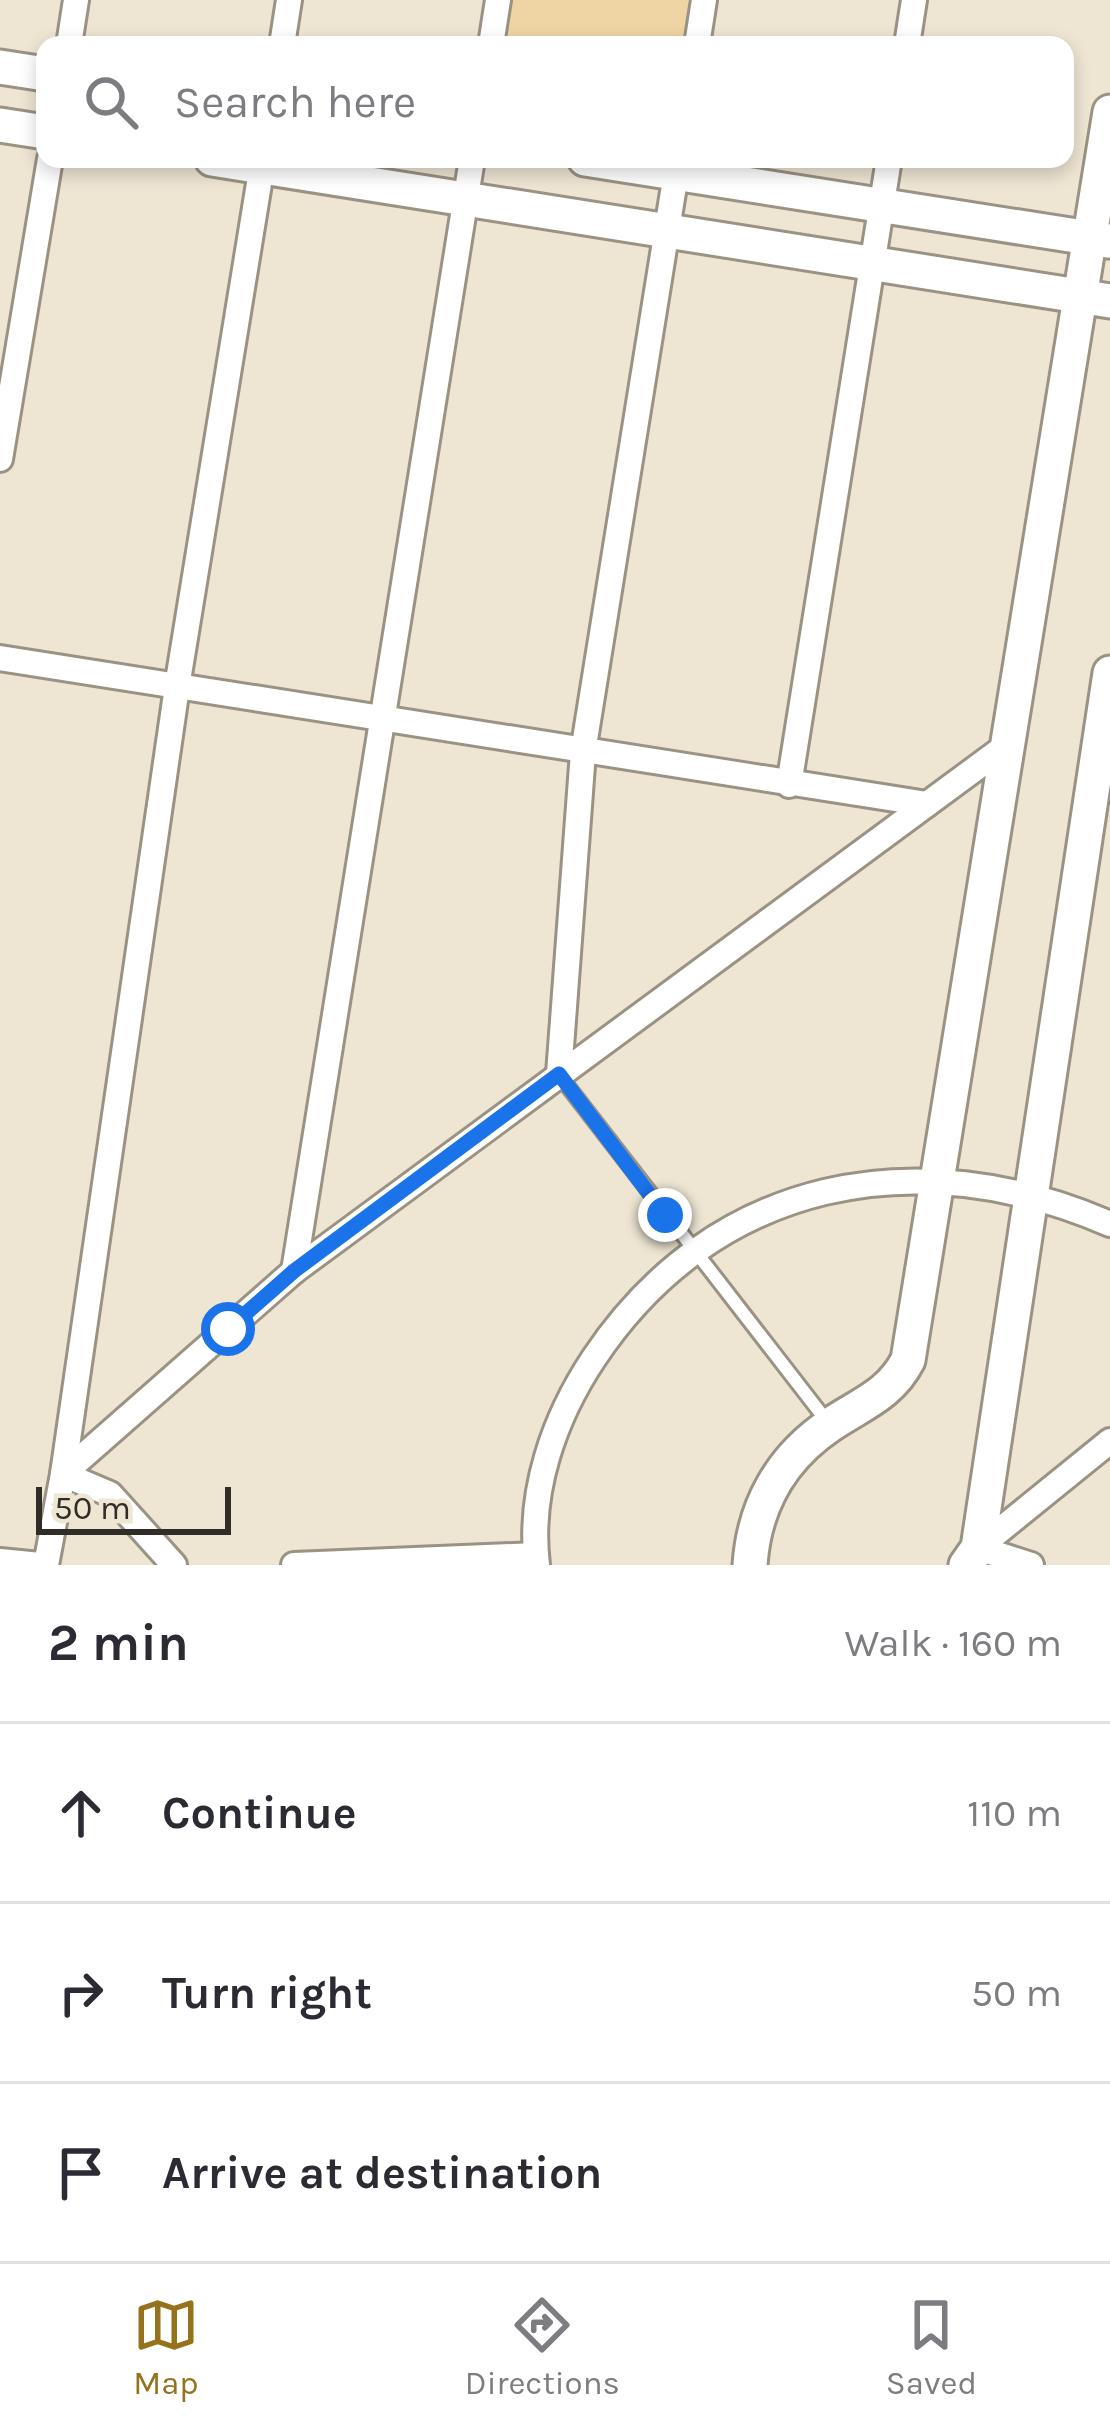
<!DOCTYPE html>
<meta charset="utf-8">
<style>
:root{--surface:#fff;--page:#f2f2f3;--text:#2b2b33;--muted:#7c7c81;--line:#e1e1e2;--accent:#96721c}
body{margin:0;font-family:Karla,sans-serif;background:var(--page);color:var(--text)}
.scale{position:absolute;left:36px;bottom:30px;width:195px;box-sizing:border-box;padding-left:12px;border:6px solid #302c26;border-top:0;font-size:33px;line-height:42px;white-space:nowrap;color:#302c26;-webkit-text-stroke:9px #eee5d3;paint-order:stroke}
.stop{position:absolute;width:36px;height:36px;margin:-27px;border:9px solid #1a73e8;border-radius:50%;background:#fff}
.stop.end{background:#1a73e8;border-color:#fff;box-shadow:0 3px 12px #0008}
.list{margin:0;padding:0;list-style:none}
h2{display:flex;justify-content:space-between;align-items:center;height:156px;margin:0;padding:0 48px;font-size:51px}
h2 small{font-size:39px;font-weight:400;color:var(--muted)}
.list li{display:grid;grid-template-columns:78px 1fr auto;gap:36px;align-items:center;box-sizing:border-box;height:180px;padding:0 48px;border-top:3px solid var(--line)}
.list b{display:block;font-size:45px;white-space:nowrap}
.list em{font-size:39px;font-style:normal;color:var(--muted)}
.icon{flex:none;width:66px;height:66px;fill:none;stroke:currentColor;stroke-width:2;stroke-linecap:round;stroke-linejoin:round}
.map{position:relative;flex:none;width:1110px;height:1565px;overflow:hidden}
.search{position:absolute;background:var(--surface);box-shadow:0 6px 18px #0003;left:36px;right:36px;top:36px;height:132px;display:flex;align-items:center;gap:30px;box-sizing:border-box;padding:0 42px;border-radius:24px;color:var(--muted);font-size:45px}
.sheet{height:696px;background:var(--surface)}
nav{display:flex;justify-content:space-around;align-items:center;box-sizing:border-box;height:168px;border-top:3px solid var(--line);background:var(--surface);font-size:33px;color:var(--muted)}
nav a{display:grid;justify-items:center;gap:6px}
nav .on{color:var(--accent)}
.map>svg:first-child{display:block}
.green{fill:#eed5a3}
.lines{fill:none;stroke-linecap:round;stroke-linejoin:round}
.lane-casing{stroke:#9a9282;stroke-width:18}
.street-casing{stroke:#9a9282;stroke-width:30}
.secondary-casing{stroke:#9a9282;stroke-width:39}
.lane{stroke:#fff;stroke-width:12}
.street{stroke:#fff;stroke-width:24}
.secondary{stroke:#fff;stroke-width:33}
.route{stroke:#1a73e8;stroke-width:15}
</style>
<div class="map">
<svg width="1110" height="1565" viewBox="0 0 1110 1565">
<rect width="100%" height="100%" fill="#eee5d3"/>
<polygon class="green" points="504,0 700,0 693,45 496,45"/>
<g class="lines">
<g class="lane-casing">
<polyline id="lane" points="559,1075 829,1424"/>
</g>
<g class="street-casing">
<g id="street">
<polyline points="69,45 76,0"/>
<polyline points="282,45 289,0"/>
<polyline points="491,45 498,0"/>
<polyline points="697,45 704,0"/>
<polyline points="907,45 914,0"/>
<polyline points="0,459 50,159"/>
<polyline points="0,658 927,804"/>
<polyline points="789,785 889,159"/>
<polyline points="559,1074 583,752 678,161"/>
<polyline points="294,1271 472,159"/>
<polyline points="978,1548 1110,1441"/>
<polyline points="978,1548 1031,1565"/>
<polyline points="0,1561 40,1565"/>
<polyline points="46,1565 63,1474 177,687 263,159"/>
<polyline points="174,1565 110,1494 63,1474 294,1271 1010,743"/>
<polyline points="294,1565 536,1555"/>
<path d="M 537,1565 C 528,1492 554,1418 594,1358 C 714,1178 917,1140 1110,1224"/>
</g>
</g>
<g class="secondary-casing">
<g id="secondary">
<polyline points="0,67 45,74"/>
<polyline points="0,125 45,132"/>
<polyline points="212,159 1110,301"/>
<polyline points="585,159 1108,241"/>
<path d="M 750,1565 C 754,1506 781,1458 830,1425 C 861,1404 890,1395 908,1360 L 1110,112"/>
<polyline points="966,1565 978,1548 1110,673"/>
</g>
</g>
<use href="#lane" class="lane"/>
<use href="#street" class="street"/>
<use href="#secondary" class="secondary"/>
</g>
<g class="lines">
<polyline class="route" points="228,1329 294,1271 559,1074 665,1215"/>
</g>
</svg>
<div class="scale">50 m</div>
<div class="stop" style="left:228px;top:1329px"></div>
<div class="stop end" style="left:665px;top:1215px"></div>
<div class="search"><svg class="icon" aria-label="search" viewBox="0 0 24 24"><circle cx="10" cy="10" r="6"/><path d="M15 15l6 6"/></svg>Search here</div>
</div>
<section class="sheet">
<h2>2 min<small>Walk · 160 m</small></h2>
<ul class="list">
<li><svg class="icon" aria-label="ahead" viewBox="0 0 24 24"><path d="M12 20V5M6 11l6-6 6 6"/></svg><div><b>Continue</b></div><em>110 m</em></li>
<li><svg class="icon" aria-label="right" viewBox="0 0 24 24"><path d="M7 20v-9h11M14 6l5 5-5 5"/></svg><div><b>Turn right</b></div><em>50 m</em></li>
<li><svg class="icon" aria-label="arrive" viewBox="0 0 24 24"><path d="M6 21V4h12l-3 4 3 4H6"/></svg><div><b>Arrive at destination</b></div></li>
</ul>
</section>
<nav>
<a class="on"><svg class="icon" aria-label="map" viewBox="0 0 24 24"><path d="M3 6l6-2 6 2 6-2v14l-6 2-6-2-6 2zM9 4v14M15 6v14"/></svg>Map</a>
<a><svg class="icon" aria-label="directions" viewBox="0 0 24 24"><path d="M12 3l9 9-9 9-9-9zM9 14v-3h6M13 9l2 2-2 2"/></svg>Directions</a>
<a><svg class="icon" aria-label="saved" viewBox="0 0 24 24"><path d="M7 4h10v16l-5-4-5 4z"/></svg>Saved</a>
</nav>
